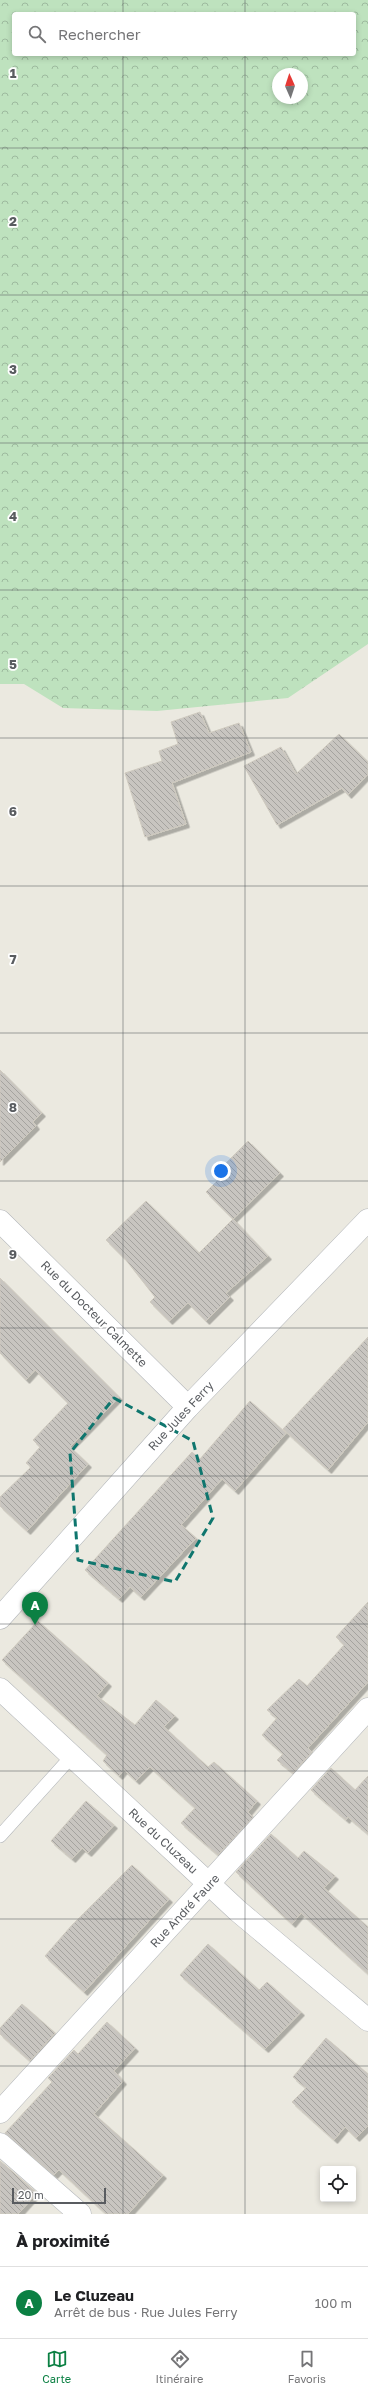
<!DOCTYPE html>
<html lang="fr">
<meta charset="utf-8">
<style>
:root{--surface:#fff;--page:#f2f2f2;--text:#202124;--muted:#757577;--line:#e0e0e0;--accent:#0b8043}
body{margin:0;font-family:"Golos Text",sans-serif;background:var(--page);color:var(--text)}
.controls{position:absolute;right:12px;bottom:12px;display:grid;overflow:hidden;border-radius:4px;box-shadow:0 2px 6px #0003}
.controls button{width:36px;height:36px;display:grid;place-items:center;padding:0;border:0;border-bottom:1px solid var(--line);background:var(--surface);color:var(--text);font:20px sans-serif}
.compass{position:absolute;left:272px;top:68px;width:36px;height:36px;border-radius:50%;background:var(--surface);box-shadow:0 2px 6px #0003;rotate:357deg}
.scale{position:absolute;left:12px;bottom:10px;width:94px;box-sizing:border-box;padding-left:4px;border:2px solid #595c60;border-top:0;font-size:11px;line-height:14px;white-space:nowrap;color:#595c60;-webkit-text-stroke:3px #fff;paint-order:stroke}
.you{position:absolute;left:221px;top:1171px;width:14px;height:14px;margin:-10px;border:3px solid #fff;border-radius:50%;background:#1a73e8;box-shadow:0 0 0 6px #1a73e833}
.badge{display:grid;place-items:center;width:26px;height:26px;border-radius:50%;background:var(--accent);color:#fff;font-size:13px;font-weight:700}
.pin{position:absolute;translate:-50% -33px;filter:drop-shadow(0 1px 2px #0008)}
.pin::after{content:'';position:absolute;top:21px;width:14px;height:12px;background:inherit;clip-path:polygon(0 0,100% 0,50% 100%)}
.list{margin:0;padding:0;list-style:none}
h2{display:flex;justify-content:space-between;align-items:center;height:52px;margin:0;padding:0 16px;font-size:17px}
h2 small{font-size:13px;font-weight:400;color:var(--muted)}
.list li{display:grid;grid-template-columns:26px 1fr auto;gap:12px;align-items:center;box-sizing:border-box;height:72px;padding:0 16px;border-top:1px solid var(--line)}
.list b{display:block;font-size:15px;white-space:nowrap}
.list p{margin:0;font-size:13px;white-space:nowrap;color:var(--muted)}
.list em{font-size:13px;font-style:normal;color:var(--muted)}
.icon{flex:none;width:22px;height:22px;fill:none;stroke:currentColor;stroke-width:2;stroke-linecap:round;stroke-linejoin:round}
.map{position:relative;flex:none;width:368px;height:2214px;overflow:hidden}
.search{position:absolute;background:var(--surface);box-shadow:0 2px 6px #0003;left:12px;right:12px;top:12px;height:44px;display:flex;align-items:center;gap:10px;box-sizing:border-box;padding:0 14px;border-radius:4px;color:var(--muted);font-size:15px}
.sheet{height:124px;background:var(--surface)}
nav{display:flex;justify-content:space-around;align-items:center;box-sizing:border-box;height:56px;border-top:1px solid var(--line);background:var(--surface);font-size:11px;color:var(--muted)}
nav a{display:grid;justify-items:center;gap:2px}
nav .on{color:var(--accent)}
.map>svg:first-child{display:block}
.forest{fill:url(#forest-crowns);fill-rule:evenodd}
.building{fill:url(#building-back-hatch);stroke:#cfcabf;filter:url(#shadow)}
.lines{fill:none;stroke-linecap:round;stroke-linejoin:round}
.service-casing{stroke:#b3b6ba;stroke-width:14}
.minor-casing{stroke:#b3b6ba;stroke-width:23}
.service{stroke:#fff;stroke-width:13}
.minor{stroke:#fff;stroke-width:22}
.marked{fill:none;stroke:#0f766e;stroke-width:3;stroke-dasharray:8 5;stroke-linejoin:round}
.grid{fill:none;stroke:#595c60;stroke-width:1;stroke-opacity:0.55}
.labels{text-anchor:middle;stroke-width:3.5;stroke-linejoin:round;paint-order:stroke}
.street-label{font-size:12px;fill:#595c60;stroke:#fff}
.grid-label{font-size:13px;text-anchor:middle;font-weight:bold;fill:#595c60;stroke:#fff;stroke-width:3.5;stroke-linejoin:round;paint-order:stroke}
</style>
<div class="map">
<svg width="368" height="2214" viewBox="0 0 368 2214">
<defs>
<pattern id="forest-crowns" width="20" height="18" patternUnits="userSpaceOnUse"><rect width="20" height="18" fill="#bee2be"/><path d="M2 6a3 3 0 1 1 6 0M12 15a3 3 0 1 1 6 0" fill="none" stroke="#9dba9e"/></pattern>
<pattern id="building-back-hatch" width="6" height="6" patternUnits="userSpaceOnUse"><rect width="6" height="6" fill="#c8c5c0"/><path d="M-1 5l2 2M0 0l6 6M5-1l2 2" fill="none" stroke="#a5a39f"/></pattern>
<filter id="shadow"><feDropShadow dx="3.5" dy="3.5" stdDeviation="0" flood-color="#0004"/></filter>
</defs>
<rect width="100%" height="100%" fill="#ebe9e0"/>
<path class="forest" d="M 0,0 L 368,0 L 368,644 L 288,698 L 157,711 L 63,708 L 24,684 L 0,684 ZM 14,14 L 354,14 L 354,54 L 14,54 ZM 278,74 L 302,74 L 302,98 L 278,98 Z"/>
<g class="building">
<polygon points="200,712 209,733 239,723 251,752 172,783 186,824 145,837 125,773 162,761 159,751 178,744 171,722"/>
<polygon points="339,734 368,762 368,774 348,795 342,788 277,825 244,766 281,747 296,774"/>
<polygon points="0,1070 42,1113 33,1122 36,1126 0,1162"/>
<polygon points="248,1141 280,1173 233,1219 206,1192 228,1170 224,1165"/>
<polygon points="146,1201 199,1253 233,1219 268,1256 226,1293 230,1297 206,1321 188,1303 169,1321 150,1302 155,1297 126,1260 106,1240"/>
<polygon points="0,1278 119,1397 70,1447 88,1464 27,1531 0,1506 0,1497 31,1467 26,1463 40,1447 33,1440 68,1403 35,1370 26,1380 0,1353"/>
<polygon points="368,1337 368,1422 328,1470 283,1429"/>
<polygon points="250,1401 286,1433 235,1491 222,1479 181,1525 196,1538 141,1597 130,1587 119,1599 85,1570 192,1452 200,1459"/>
<polygon points="368,1602 368,1682 308,1748 312,1752 293,1773 277,1760 283,1754 262,1735 277,1718 267,1710 299,1679 307,1686 344,1645 336,1637"/>
<polygon points="38,1621 108,1683 97,1696 135,1725 156,1700 175,1716 164,1727 208,1767 214,1762 257,1801 248,1812 253,1817 218,1855 181,1823 195,1808 150,1767 136,1781 124,1770 119,1776 103,1761 107,1755 2,1660"/>
<polygon points="331,1768 355,1790 368,1776 368,1834 348,1817 346,1820 311,1790"/>
<polygon points="86,1801 114,1825 88,1853 82,1848 72,1859 51,1841"/>
<polygon points="271,1834 298,1858 304,1851 335,1876 324,1888 368,1927 368,1974 301,1913 292,1924 236,1872"/>
<polygon points="132,1865 169,1899 84,1992 45,1956 72,1925"/>
<polygon points="208,1944 259,1990 267,1982 301,2012 265,2049 180,1975"/>
<polygon points="22,2004 55,2033 30,2061 0,2034 0,2028"/>
<polygon points="107,2022 135,2048 114,2071 123,2081 94,2114 163,2175 128,2214 106,2214 59,2170 54,2175 5,2133 52,2082 48,2078 74,2050 78,2054"/>
<polygon points="326,2038 368,2074 368,2126 356,2138 345,2127 334,2140 292,2102 306,2088 293,2077"/>
<polygon points="0,2161 37,2193 18,2214 0,2214"/>
</g>
<g class="lines">
<g class="service-casing">
<polyline id="service" points="0,1836 72,1756"/>
</g>
<g class="minor-casing">
<g id="minor">
<polyline points="0,1221 188,1407"/>
<polyline points="0,1618 188,1407 368,1220"/>
<polyline points="0,1689 238,1911 368,2020"/>
<polyline points="0,2112 368,1709"/>
<polyline points="0,2144 80,2214"/>
</g>
</g>
<use href="#service" class="service"/>
<use href="#minor" class="minor"/>
</g>
<path class="marked" d="M 114,1398 L 193,1441 L 213,1518 L 175,1582 L 78,1560 L 70,1453 Z"/>
<path class="grid" d="M 123,0 L 123,14M 245,0 L 245,14M 123,54 L 123,2214M 245,54 L 245,2214M 0,148 L 368,148M 0,295 L 368,295M 0,443 L 368,443M 0,590 L 368,590M 0,738 L 368,738M 0,886 L 368,886M 0,1033 L 368,1033M 0,1181 L 368,1181M 0,1328 L 368,1328M 0,1476 L 368,1476M 0,1624 L 368,1624M 0,1771 L 368,1771M 0,1919 L 368,1919M 0,2066 L 368,2066"/>
<g class="labels">
<g class="street-label">
<text transform="translate(94 1314) rotate(45)" y="4">Rue du Docteur Calmette</text>
<text transform="translate(181 1416) rotate(-47)" y="4">Rue Jules Ferry</text>
<text transform="translate(163 1841) rotate(43)" y="4">Rue du Cluzeau</text>
<text transform="translate(185 1911) rotate(-47)" y="4">Rue André Faure</text>
</g>
</g>
<g class="grid-label">
<text x="13" y="78">1</text>
<text x="13" y="226">2</text>
<text x="13" y="374">3</text>
<text x="13" y="521">4</text>
<text x="13" y="669">5</text>
<text x="13" y="816">6</text>
<text x="13" y="964">7</text>
<text x="13" y="1112">8</text>
<text x="13" y="1259">9</text>
</g>
</svg>
<div class="controls">
<button><svg class="icon" aria-label="locate" viewBox="0 0 24 24"><circle cx="12" cy="12" r="6"/><path d="M12 2v4M12 18v4M2 12h4M18 12h4"/></svg></button>
</div>
<svg class="compass" viewBox="-18 -18 36 36"><path d="M0-13l5 13h-10z" fill="#e53935"/><path d="M0 13l5-13h-10z" fill="#757577"/></svg>
<div class="scale">20 m</div>
<div class="you"></div>
<div class="pin badge" style="left:35px;top:1625px">A</div>
<div class="search"><svg class="icon" aria-label="search" viewBox="0 0 24 24"><circle cx="10" cy="10" r="6"/><path d="M15 15l6 6"/></svg>Rechercher</div>
</div>
<section class="sheet">
<h2>À proximité<small></small></h2>
<ul class="list">
<li><span class="badge">A</span><div><b>Le Cluzeau</b><p>Arrêt de bus · Rue Jules Ferry</p></div><em>100 m</em></li>
</ul>
</section>
<nav>
<a class="on"><svg class="icon" aria-label="map" viewBox="0 0 24 24"><path d="M3 6l6-2 6 2 6-2v14l-6 2-6-2-6 2zM9 4v14M15 6v14"/></svg>Carte</a>
<a><svg class="icon" aria-label="directions" viewBox="0 0 24 24"><path d="M12 3l9 9-9 9-9-9zM9 14v-3h6M13 9l2 2-2 2"/></svg>Itinéraire</a>
<a><svg class="icon" aria-label="saved" viewBox="0 0 24 24"><path d="M7 4h10v16l-5-4-5 4z"/></svg>Favoris</a>
</nav>
